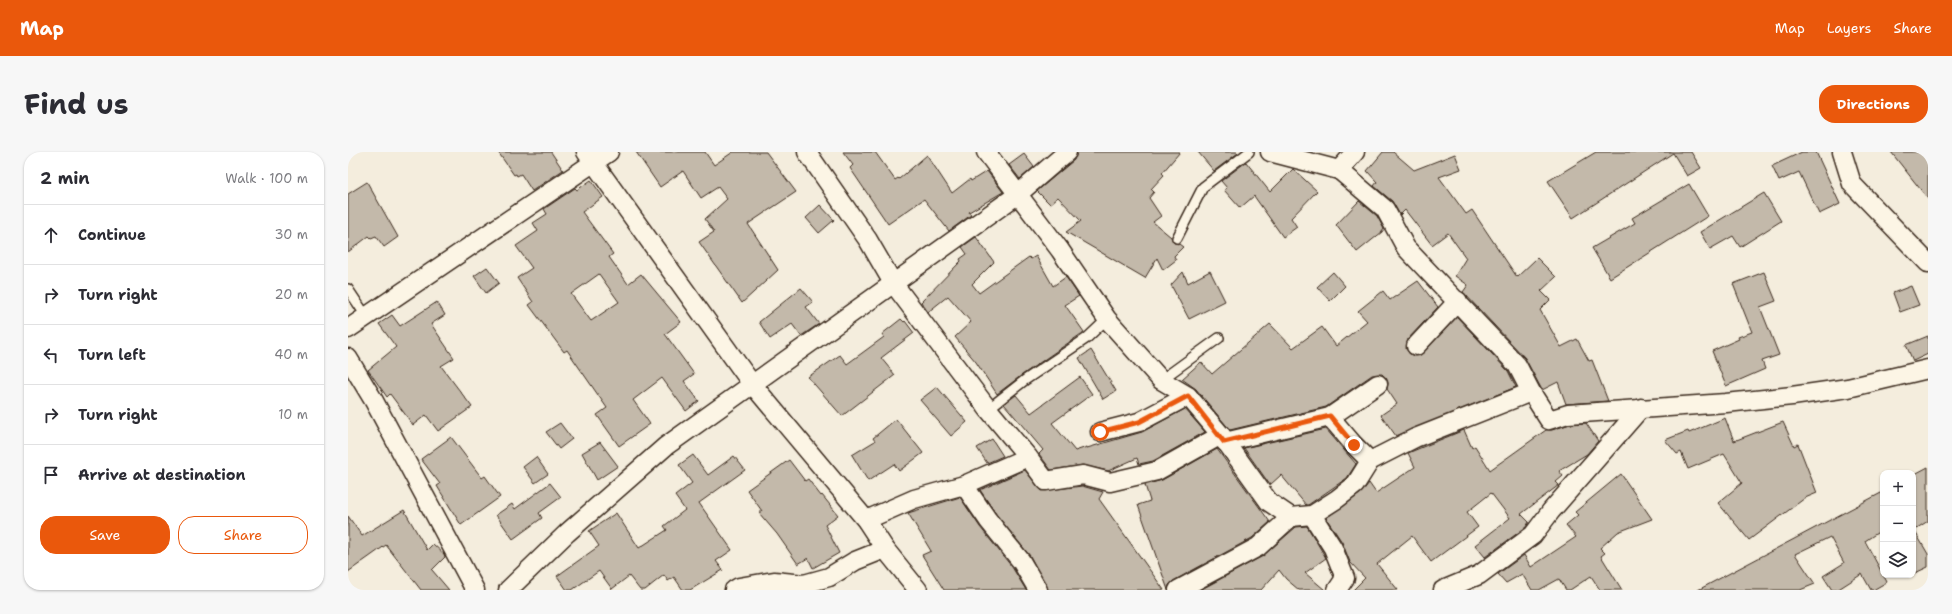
<!DOCTYPE html>
<meta charset="utf-8">
<style>
:root{--surface:#fff;--page:#f7f7f7;--text:#2b2b33;--muted:#7c7c81;--line:#e1e1e2;--accent:#ea580c}
body{margin:0;font-family:"Shantell Sans",sans-serif;background:var(--page);color:var(--text)}
.controls{position:absolute;right:12px;bottom:12px;display:grid;overflow:hidden;border-radius:8px;box-shadow:0 1px 3px #0004}
.controls button{width:36px;height:36px;display:grid;place-items:center;padding:0;border:0;border-bottom:1px solid var(--line);background:var(--surface);color:var(--text);font:20px sans-serif}
.stop{position:absolute;width:12px;height:12px;margin:-9px;border:3px solid #ea580c;border-radius:50%;background:#fff}
.stop.end{background:#ea580c;border-color:#fff;box-shadow:0 1px 4px #0008}
.list{margin:0;padding:0;list-style:none}
h2{display:flex;justify-content:space-between;align-items:center;height:52px;margin:0;padding:0 16px;font-size:17px}
h2 small{font-size:13px;font-weight:400;color:var(--muted)}
.list li{display:grid;grid-template-columns:26px 1fr auto;gap:12px;align-items:center;box-sizing:border-box;height:60px;padding:0 16px;border-top:1px solid var(--line)}
.list b{display:block;font-size:15px;white-space:nowrap}
.list em{font-size:13px;font-style:normal;color:var(--muted)}
.actions{display:flex;gap:8px;padding:12px 16px}
.actions a{flex:1;padding:9px 0;border:1px solid var(--accent);border-radius:16px;text-align:center;font-size:14px;color:var(--accent)}
.actions .main{background:var(--accent);color:#fff}
.icon{flex:none;width:22px;height:22px;fill:none;stroke:currentColor;stroke-width:2;stroke-linecap:round;stroke-linejoin:round}
.map{position:relative;flex:none;width:1580px;height:438px;overflow:hidden;border-radius:16px}
header{display:flex;align-items:center;gap:24px;box-sizing:border-box;height:56px;padding:0 20px;background:var(--accent);color:#fff}
header strong{font-size:19px}
nav{display:flex;gap:22px;margin-inline-start:auto;font-size:14px}
.intro{display:flex;align-items:center;justify-content:space-between;box-sizing:border-box;height:96px;padding:0 24px}
h1{margin:0;font-size:28px}
.button{padding:10px 18px;border-radius:16px;background:var(--accent);color:#fff;font-size:14px;font-weight:700}
main{display:flex;gap:24px;padding:0 24px}
aside{flex:1;background:var(--surface);border-radius:16px;box-shadow:0 1px 3px #0004}
.map>svg:first-child{display:block}
.building{fill:#c3b9aa;stroke:#3b2a1e;fill-rule:evenodd}
.lines{fill:none;stroke-linecap:round;stroke-linejoin:round}
.service-casing{stroke:#3b2a1e;stroke-width:12}
.minor-casing{stroke:#3b2a1e;stroke-width:21}
.service{stroke:#fcf5e5;stroke-width:9}
.minor{stroke:#fcf5e5;stroke-width:18}
.route{stroke:#ea580c;stroke-width:5}
</style>
<header>
<strong>Map</strong>
<nav><a>Map</a><a>Layers</a><a>Share</a></nav>
</header>
<div class="intro"><h1>Find us</h1><a class="button">Directions</a></div>
<main>
<aside>
<h2>2 min<small>Walk · 100 m</small></h2>
<ul class="list">
<li><svg class="icon" aria-label="ahead" viewBox="0 0 24 24"><path d="M12 20V5M6 11l6-6 6 6"/></svg><div><b>Continue</b></div><em>30 m</em></li>
<li><svg class="icon" aria-label="right" viewBox="0 0 24 24"><path d="M7 20v-9h11M14 6l5 5-5 5"/></svg><div><b>Turn right</b></div><em>20 m</em></li>
<li><svg class="icon" aria-label="left" viewBox="0 0 24 24"><path d="M17 20v-9H6M10 6l-5 5 5 5"/></svg><div><b>Turn left</b></div><em>40 m</em></li>
<li><svg class="icon" aria-label="right" viewBox="0 0 24 24"><path d="M7 20v-9h11M14 6l5 5-5 5"/></svg><div><b>Turn right</b></div><em>10 m</em></li>
<li><svg class="icon" aria-label="arrive" viewBox="0 0 24 24"><path d="M6 21V4h12l-3 4 3 4H6"/></svg><div><b>Arrive at destination</b></div></li>
</ul>
<div class="actions"><a class="main">Save</a><a>Share</a></div>
</aside>
<div class="map">
<svg width="1580" height="438" viewBox="0 0 1580 438">
<rect width="100%" height="100%" fill="#f4eddd"/>
<filter id="ink" filterUnits="userSpaceOnUse"><feTurbulence type="fractalNoise" baseFrequency=".025" numOctaves="2"/><feDisplacementMap in="SourceGraphic" scale="8" xChannelSelector="R" yChannelSelector="G"/><feConvolveMatrix kernelMatrix="1 2 1 2 8 2 1 2 1" color-interpolation-filters="sRGB"/></filter>
<g filter="url(#ink)">
<g class="building">
<polygon points="150,0 203,0 215,18 184,39 173,22 169,24 168,22 166,23"/>
<polygon points="288,0 357,0 366,13 385,0 418,0 448,40 400,72 430,118 394,151 351,90 366,80 357,67 379,47 370,35 353,46 335,19 312,35"/>
<polygon points="495,0 527,0 547,28 550,26 551,27 579,3 604,41 622,27 623,29 639,19 655,40 621,60 623,63 601,79 576,47 540,72 502,16 505,13"/>
<polygon points="729,0 832,0 814,21 816,23 803,37 806,40 801,46 813,64 805,70 823,85 826,91 831,92 835,95 826,104 828,108 815,118 809,106 797,126 718,80 733,69 710,45 702,52 689,39 726,8"/>
<polygon points="850,0 889,0 890,1 866,19"/>
<polygon points="1035,0 1045,0 1066,18 1107,2 1113,17 1091,25 1118,62 1124,58 1169,125 1189,106 1208,125 1193,139 1202,148 1192,158 1213,195 1229,187 1241,209 1244,208 1260,249 1218,252 1210,230 1194,238 1177,206 1115,140 1120,133 1107,124 1118,106 1100,81 1084,93 1057,58 1052,63 1044,49 1026,34 1029,30 1019,19"/>
<polygon points="1248,0 1343,0 1353,16 1339,24 1325,1 1225,66 1200,29"/>
<polygon points="1454,0 1468,0 1492,52 1471,62 1451,20 1431,29 1424,14"/>
<polygon points="1543,0 1580,0 1580,47"/>
<polygon points="676,2 686,15 672,27 661,13"/>
<polygon points="898,10 922,40 945,17 969,39 943,66 949,75 935,85 906,44 892,56 876,38 879,36 873,29"/>
<path d="M 243,28 L 255,45 L 234,60 L 265,102 L 261,105 L 280,132 L 293,122 L 333,170 L 317,182 L 346,222 L 336,229 L 351,249 L 338,259 L 314,226 L 285,248 L 302,272 L 271,294 L 249,263 L 259,256 L 219,198 L 216,200 L 181,153 L 185,150 L 169,126 L 184,116 L 168,94 L 190,79 L 185,71 L 199,62 L 196,57 L 227,36 L 229,38 ZM 251,122 L 271,150 L 243,169 L 223,142 Z"/>
<polygon points="19,30 50,85 36,95 28,84 23,86 21,84 0,100 0,42"/>
<polygon points="1341,32 1360,64 1262,126 1244,96 1287,71 1284,66"/>
<polygon points="1416,41 1433,69 1392,95 1385,84 1362,97 1352,80"/>
<polygon points="1011,49 1029,64 1036,77 1034,80 1009,100 988,73"/>
<polygon points="472,53 486,68 471,81 458,66"/>
<polygon points="628,85 646,110 624,132 631,141 681,105 683,107 688,104 705,134 718,125 731,144 717,153 736,180 674,223 649,242 628,210 607,185 623,170 600,144 580,160 573,150 613,109 612,107 619,102 614,95"/>
<polygon points="139,115 151,131 138,141 126,124"/>
<polygon points="862,119 877,149 841,167 823,133 835,120 840,131"/>
<polygon points="985,120 997,134 982,149 969,135"/>
<polygon points="1416,120 1428,149 1412,155 1431,203 1414,209 1417,217 1378,234 1364,199 1391,187 1390,185 1404,180 1385,132"/>
<polygon points="1070,129 1090,155 1060,187 1058,197 1061,201 1066,204 1075,201 1109,165 1160,219 1168,235 1048,284 1033,263 1049,252 1039,237 1040,231 1038,226 1034,222 1024,223 978,255 882,278 848,237 834,227 853,210 864,222 922,172 945,196 974,175 988,194 1019,169 1010,159 1035,139 1042,148"/>
<polygon points="1563,134 1571,153 1552,160 1545,141"/>
<polygon points="453,136 465,150 458,155 471,172 453,184 444,172 422,187 411,170"/>
<polygon points="89,150 97,163 83,172 106,206 93,214 124,255 90,279 78,263 65,273 42,242 39,245 20,218 48,195 31,172 44,163 52,174"/>
<polygon points="553,167 556,170 557,169 566,181 533,206 547,223 494,264 460,225 492,203 499,212 536,185 534,182"/>
<polygon points="1580,184 1580,202 1565,209 1558,193"/>
<polygon points="743,198 768,239 755,247 731,206"/>
<polygon points="732,225 744,242 704,271 727,299 739,295 739,296 794,280 837,257 857,280 805,309 791,312 789,306 760,319 734,313 703,318 691,302 695,298 656,252 668,243 683,261"/>
<polygon points="589,235 619,270 603,284 572,248"/>
<polygon points="1377,266 1386,289 1435,270 1446,294 1450,292 1469,341 1457,346 1401,388 1370,351 1394,331 1376,302 1340,317 1333,300 1329,302 1317,288 1340,279 1341,281"/>
<polygon points="548,267 575,301 551,319 546,312 520,329 504,303 527,289 525,286"/>
<polygon points="212,271 224,287 211,297 198,280"/>
<polygon points="1238,271 1250,289 1239,302 1211,319 1215,324 1208,330 1211,333 1173,362 1181,370 1178,375 1137,405 1127,393 1162,366 1143,341 1119,360 1130,375 1083,410 1064,384 1029,412 1050,438 1005,438 1017,426 1002,410 994,390 978,366 1013,341 1021,331 1028,341 1067,315 1060,301 1116,278 1124,296 1127,294 1142,318 1198,278 1204,278 1222,272"/>
<polygon points="978,277 1008,312 999,326 960,353 958,353 933,323 922,333 896,296"/>
<polygon points="103,285 134,326 137,324 152,345 113,373 89,334 92,332 73,307"/>
<polygon points="644,287 655,304 639,311 629,296"/>
<polygon points="252,290 270,314 249,328 234,301"/>
<polygon points="869,297 922,370 904,386 825,429 821,433 820,438 790,353 802,349 797,333 814,328"/>
<polygon points="345,303 360,323 386,304 397,318 351,351 384,398 368,409 375,418 342,438 335,438 326,425 320,429 316,423 297,438 292,438 281,424 264,437 251,419 224,438 219,438 209,424 251,394 241,379 268,361 291,396 319,378 316,374 337,358 327,344 344,331 331,313"/>
<polygon points="188,305 200,322 187,331 175,315"/>
<polygon points="441,308 457,329 460,327 473,344 474,343 490,363 477,373 491,401 465,416 460,406 450,412 429,382 411,361 414,359 399,338"/>
<polygon points="1580,315 1580,369 1566,378 1580,402 1580,415 1565,422 1565,323"/>
<polygon points="677,318 690,335 694,339 734,334 755,340 751,347 816,438 700,438 682,404 648,362 632,338"/>
<polygon points="1273,322 1304,367 1270,380 1252,396 1257,401 1253,404 1274,438 1252,438 1243,424 1222,438 1218,438 1211,427 1191,438 1184,438 1174,422 1158,431 1150,422 1176,403 1183,415 1228,385 1218,373 1230,363 1227,360"/>
<polygon points="202,331 213,345 191,361 194,366 165,387 148,363 164,352 167,357"/>
<polygon points="1533,341 1535,343 1535,377 1517,389 1539,430 1525,438 1523,438 1514,422 1489,438 1484,438 1475,424 1496,411 1482,385 1447,402 1467,432 1452,438 1350,438"/>
<polygon points="612,345 632,375 664,415 678,438 596,438 574,403 583,399 560,361"/>
<polygon points="56,358 79,398 85,392 96,402 97,405 84,418 101,438 73,438 38,393 0,420 0,364 14,384"/>
<polygon points="959,374 978,406 957,421 977,438 951,438 938,427 931,418 913,438 852,438 915,404 948,375"/>
</g>
<g class="lines">
<g class="service-casing">
<g id="service">
<polyline points="829,86 855,35 901,0"/>
<polyline points="0,137 18,164"/>
<polyline points="813,228 871,186"/>
<polyline points="640,257 677,228 739,186 759,167"/>
</g>
</g>
<g class="minor-casing">
<g id="minor">
<polyline points="238,0 404,232 518,368 537,397 570,438"/>
<polyline points="459,0 520,88 545,131 640,257 680,305"/>
<polyline points="638,0 712,98 759,167 813,228 840,244 873,283 921,350 943,365 964,363 989,347 1007,333 1022,309 1067,286 1183,240"/>
<polyline points="922,0 991,18"/>
<polyline points="1007,0 991,18 1037,57 1058,96 1169,213 1183,240 1201,268 1220,262 1378,251 1444,244 1500,236 1580,217"/>
<polyline points="1494,0 1504,32 1580,111"/>
<polyline points="0,177 261,0"/>
<polyline points="1068,194 1110,149"/>
<polyline points="0,206 26,249 127,438"/>
<polyline points="982,265 1006,293 1022,309"/>
<polyline points="752,280 791,270 840,244"/>
<polyline points="877,290 982,265 1030,232"/>
<polyline points="616,333 640,368 673,409 690,438"/>
<polyline points="964,363 985,396 997,426 989,438"/>
<polyline points="518,368 566,347 616,333 680,305 698,329 735,323 762,330 809,319 873,283"/>
<polyline points="160,438 219,381 318,294 669,43 719,0"/>
<polyline points="386,438 391,435 426,429 456,432 481,425 507,409 537,397"/>
<polyline points="830,438 910,395 943,365"/>
<polyline points="1095,438 1131,423 1185,383 1203,359 1293,256"/>
</g>
</g>
<use href="#service" class="service"/>
<use href="#minor" class="minor"/>
</g>
</g>
<g class="lines" filter="url(#ink)">
<polyline class="route" points="752,280 791,270 840,244 876,290 982,264 1006,293"/>
</g>
</svg>
<div class="controls">
<button>+</button>
<button>−</button>
<button><svg class="icon" aria-label="layers" viewBox="0 0 24 24"><path d="M12 4l9 5-9 5-9-5zM3 14l9 5 9-5"/></svg></button>
</div>
<div class="stop" style="left:752px;top:280px"></div>
<div class="stop end" style="left:1006px;top:293px"></div>
</div>
</main>
